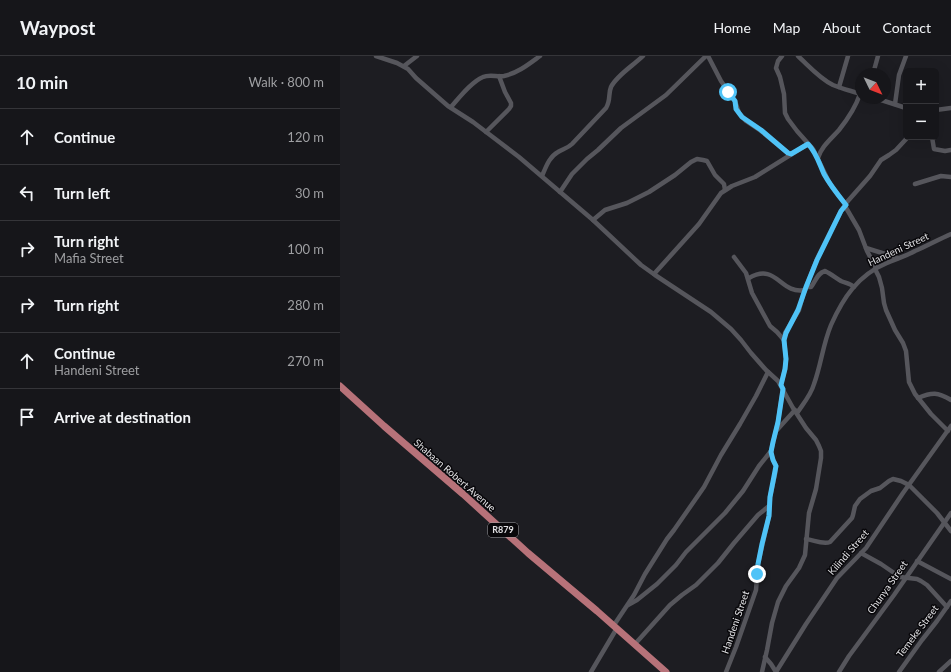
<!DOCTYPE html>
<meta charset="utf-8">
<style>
:root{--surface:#16161a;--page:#232327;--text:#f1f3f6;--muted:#9e9fa2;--line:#353539}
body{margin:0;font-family:Lato,sans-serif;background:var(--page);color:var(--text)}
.controls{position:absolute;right:12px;top:12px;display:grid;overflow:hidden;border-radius:6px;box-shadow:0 4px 16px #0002}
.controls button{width:36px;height:36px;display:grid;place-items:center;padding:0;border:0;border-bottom:1px solid var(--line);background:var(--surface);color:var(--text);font:20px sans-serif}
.compass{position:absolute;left:515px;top:12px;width:36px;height:36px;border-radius:50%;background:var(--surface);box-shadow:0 4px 16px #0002;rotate:133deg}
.stop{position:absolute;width:12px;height:12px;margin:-9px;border:3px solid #4fc3f7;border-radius:50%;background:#fff}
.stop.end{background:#4fc3f7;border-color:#fff;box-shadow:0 1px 4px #0008}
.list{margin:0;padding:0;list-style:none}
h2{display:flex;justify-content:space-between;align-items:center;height:52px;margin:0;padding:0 16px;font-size:17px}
h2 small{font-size:13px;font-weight:400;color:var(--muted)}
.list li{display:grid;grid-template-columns:26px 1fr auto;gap:12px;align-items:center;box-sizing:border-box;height:56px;padding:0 16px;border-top:1px solid var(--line)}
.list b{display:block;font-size:15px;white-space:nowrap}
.list p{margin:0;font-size:13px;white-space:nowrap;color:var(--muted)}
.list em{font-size:13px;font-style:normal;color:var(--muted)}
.icon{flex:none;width:22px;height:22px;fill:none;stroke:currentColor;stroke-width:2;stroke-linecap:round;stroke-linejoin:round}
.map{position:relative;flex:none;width:611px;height:616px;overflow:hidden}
header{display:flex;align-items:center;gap:24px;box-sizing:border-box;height:56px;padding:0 20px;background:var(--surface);border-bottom:1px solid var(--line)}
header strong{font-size:19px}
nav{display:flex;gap:22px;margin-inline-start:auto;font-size:14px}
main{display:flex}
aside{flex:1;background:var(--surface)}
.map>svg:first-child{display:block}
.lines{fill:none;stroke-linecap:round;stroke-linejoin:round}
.street{stroke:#56565c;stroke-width:4.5}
.primary{stroke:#b77279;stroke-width:7}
.route{stroke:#4fc3f7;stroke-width:5}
.labels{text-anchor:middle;stroke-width:3;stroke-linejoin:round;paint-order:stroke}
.shield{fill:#08070a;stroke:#9f9fa2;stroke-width:1}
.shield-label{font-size:9px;font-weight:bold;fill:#e0e0e3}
.street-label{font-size:10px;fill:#e0e0e3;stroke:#08070a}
</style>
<header>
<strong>Waypost</strong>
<nav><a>Home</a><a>Map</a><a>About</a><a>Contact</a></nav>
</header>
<main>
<aside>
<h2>10 min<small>Walk · 800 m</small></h2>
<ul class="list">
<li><svg class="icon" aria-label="ahead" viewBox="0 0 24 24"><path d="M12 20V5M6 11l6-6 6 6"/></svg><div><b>Continue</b></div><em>120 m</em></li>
<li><svg class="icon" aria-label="left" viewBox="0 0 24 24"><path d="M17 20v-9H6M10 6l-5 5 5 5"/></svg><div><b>Turn left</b></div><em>30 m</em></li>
<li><svg class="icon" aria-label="right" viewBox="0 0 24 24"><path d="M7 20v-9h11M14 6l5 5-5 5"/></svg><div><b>Turn right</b><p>Mafia Street</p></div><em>100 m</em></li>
<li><svg class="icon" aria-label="right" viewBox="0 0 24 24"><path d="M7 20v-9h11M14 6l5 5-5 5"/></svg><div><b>Turn right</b></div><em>280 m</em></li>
<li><svg class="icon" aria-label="ahead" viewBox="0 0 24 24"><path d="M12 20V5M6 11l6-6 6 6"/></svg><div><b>Continue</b><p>Handeni Street</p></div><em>270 m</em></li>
<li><svg class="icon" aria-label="arrive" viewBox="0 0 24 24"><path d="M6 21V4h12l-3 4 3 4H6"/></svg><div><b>Arrive at destination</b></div></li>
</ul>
</aside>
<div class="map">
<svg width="611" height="616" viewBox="0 0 611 616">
<rect width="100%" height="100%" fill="#1d1d22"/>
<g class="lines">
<g class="street">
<polyline points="36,0 57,7 68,13 76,22 108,50 133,66 179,101 253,164 301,209 315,219 371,256 391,273 401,284 411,297 426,314 438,325 453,352 466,372 476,384 479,390 481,395 481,402 476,433 469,457 465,499 459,512 446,530 438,546 432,567 427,594 422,616"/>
<polyline points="368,0 381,25 395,45 399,57 406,65 421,75 448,97 451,98"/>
<polyline points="442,0 438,5 436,12 440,21 444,38 445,57 448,63 457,75 473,93 490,128 506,149"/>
<path d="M 458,0 C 469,10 479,22 493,29 C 502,33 512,35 521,38"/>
<polyline points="64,10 77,0"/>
<polyline points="533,18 538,0"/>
<polyline points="499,31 508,0"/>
<polyline points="535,42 566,52"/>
<polyline points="555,48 559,19 566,0"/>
<path d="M 111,51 C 119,42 131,26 143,21 C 149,18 157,21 164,20 C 178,17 189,8 200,0"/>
<polyline points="596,54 611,52"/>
<polyline points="146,76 169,53 171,50 171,47 165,36 159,20"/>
<polyline points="592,81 594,93 605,95 611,94"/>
<path d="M 478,102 C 481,91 491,83 499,74 C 507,64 516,50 520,38"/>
<path d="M 202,120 C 206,111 209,101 218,96 C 223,93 228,92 232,88 L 266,52 C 271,44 268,38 271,31 C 277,19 294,9 303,0"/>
<polyline points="575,128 601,120 611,121"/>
<polyline points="220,136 232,118 247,103 258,94 281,72 326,39 366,0"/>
<polyline points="505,150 519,174 527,195 536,212"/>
<polyline points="253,164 265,154 287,147 309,136 335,119 351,106 357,103 363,104 367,105 375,119 384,128 385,134"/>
<polyline points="526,192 558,202"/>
<polyline points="394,201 406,217 412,237 430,270 437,276 444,284"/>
<polyline points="535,213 539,221 542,232 544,247 546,254 555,274 563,287 566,295 569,326 575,338 591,358 608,375"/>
<polyline points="314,218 359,168 381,137 392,130 415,121 468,88"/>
<path d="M 409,222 C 437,206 440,239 465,234"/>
<path d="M 466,231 L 471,231 C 476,225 477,217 485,215 C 491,218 496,222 501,225 C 505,227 510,227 514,231"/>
<polyline points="441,329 445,313 446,303 444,284 445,277 459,254 463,239 477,203 501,155 507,146 530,120 541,104 549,99 556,94 568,81"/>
<path d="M 578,342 C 592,336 598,336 611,344"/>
<path d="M 457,357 C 463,348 471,339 474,328 C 481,309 483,288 491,269 C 503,242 518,219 547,207 C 556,203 566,200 575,195 C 587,190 599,183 611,178"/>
<polyline points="437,374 455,354"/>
<path d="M 466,483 C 474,484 483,489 490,486 L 512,462 L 513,459 L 515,450 L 520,443 L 531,435 L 540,432 L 549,425 L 553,423 L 561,425 L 569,429 L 597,457 L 611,475"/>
<polyline points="521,497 541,508 560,521 577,523 581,525 587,529 607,551"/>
<polyline points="577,505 611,523"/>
<polyline points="288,549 297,544 317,528 336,509 346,496 385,457 403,435 419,410 431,395"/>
<polyline points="274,569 294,539 305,518 327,483 334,474 364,431 381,399 400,368 416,340 428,316"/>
<polyline points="295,588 330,549 342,539 356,529 378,507 394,487 418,459 429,450"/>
<polyline points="425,601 431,608 436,616"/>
<polyline points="251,616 277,572"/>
<polyline points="386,616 396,591 416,534 418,508 429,460 430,441 435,418 436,410 432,401 431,395 433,387 438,366 443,333"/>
<polyline points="436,616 466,568 497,522 526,492 563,437 611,370"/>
<polyline points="499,616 509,600 554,539 611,457"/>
<polyline points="559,616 582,584 597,565 611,545"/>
<polyline points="599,616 611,605"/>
</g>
<polyline class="primary" points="0,330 44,370 123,438 188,497 257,555 326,616"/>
</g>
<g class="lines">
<path class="route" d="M 388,36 L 395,45 L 396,53 L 402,61 L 421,74 L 448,97 L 451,98 L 468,88 C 476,96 479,107 484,118 C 490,129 498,139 506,149 L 501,155 L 477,204 L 466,231 L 458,254 L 446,277 L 444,284 L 446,303 L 445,313 L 441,329 L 443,333 L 438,366 L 433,386 L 431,396 L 433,404 L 436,410 L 430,441 L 429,460 L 422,488 L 418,508 L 417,518"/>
</g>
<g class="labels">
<rect class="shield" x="148" y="467" width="30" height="14" rx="3"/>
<g class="shield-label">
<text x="163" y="477">R879</text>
</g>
<g class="street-label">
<text transform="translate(558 193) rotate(-25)" y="4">Handeni Street</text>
<text transform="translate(115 419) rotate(41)" y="4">Shabaan Robert Avenue</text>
<text transform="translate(508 496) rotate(-49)" y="4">Kilindi Street</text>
<text transform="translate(547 531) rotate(-55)" y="4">Chunya Street</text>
<text transform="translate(395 566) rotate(-71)" y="4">Handeni Street</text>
<text transform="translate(577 575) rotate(-53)" y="4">Temeke Street</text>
</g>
</g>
</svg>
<div class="controls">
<button>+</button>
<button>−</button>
</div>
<svg class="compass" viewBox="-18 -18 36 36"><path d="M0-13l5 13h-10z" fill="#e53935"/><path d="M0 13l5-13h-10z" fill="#9e9fa2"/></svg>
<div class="stop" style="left:388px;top:36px"></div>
<div class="stop end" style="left:417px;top:518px"></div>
</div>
</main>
